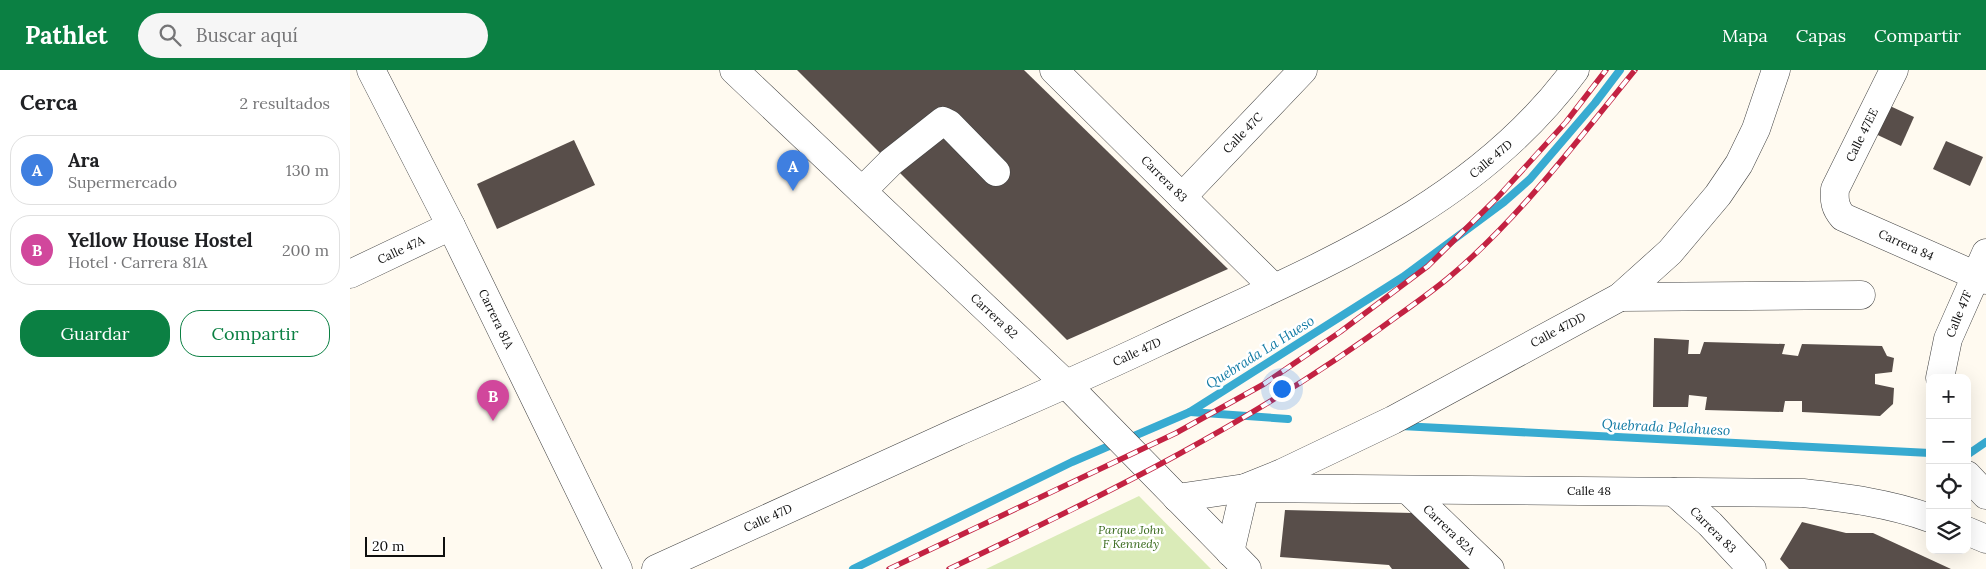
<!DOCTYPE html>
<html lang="es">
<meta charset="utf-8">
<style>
:root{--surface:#fff;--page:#f6f6f6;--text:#202124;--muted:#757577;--line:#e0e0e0;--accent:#0b8043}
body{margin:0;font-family:Lora,serif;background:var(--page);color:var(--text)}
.controls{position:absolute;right:15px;bottom:15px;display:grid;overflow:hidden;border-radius:10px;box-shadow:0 5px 20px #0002}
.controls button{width:45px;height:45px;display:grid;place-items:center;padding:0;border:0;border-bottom:1px solid var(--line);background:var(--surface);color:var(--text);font:25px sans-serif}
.scale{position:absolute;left:15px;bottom:12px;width:80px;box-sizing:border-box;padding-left:5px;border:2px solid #0f0f0f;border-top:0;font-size:14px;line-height:18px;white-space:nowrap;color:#0f0f0f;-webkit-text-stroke:4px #fff;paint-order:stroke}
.you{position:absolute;left:931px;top:318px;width:18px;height:18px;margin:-12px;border:4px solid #fff;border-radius:50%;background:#1a73e8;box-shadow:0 0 0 8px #1a73e833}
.badge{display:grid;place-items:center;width:32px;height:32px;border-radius:50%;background:var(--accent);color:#fff;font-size:16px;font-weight:700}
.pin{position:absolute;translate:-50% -41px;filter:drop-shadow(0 1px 2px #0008)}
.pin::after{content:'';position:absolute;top:26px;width:18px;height:15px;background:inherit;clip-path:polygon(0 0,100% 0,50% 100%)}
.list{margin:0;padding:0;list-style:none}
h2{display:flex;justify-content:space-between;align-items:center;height:65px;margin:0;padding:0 20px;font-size:21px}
h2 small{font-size:16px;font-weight:400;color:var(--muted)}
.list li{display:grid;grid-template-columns:32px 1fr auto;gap:15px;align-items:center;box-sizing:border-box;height:70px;margin:0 10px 10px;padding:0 10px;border:1px solid var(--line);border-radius:20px}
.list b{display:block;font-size:19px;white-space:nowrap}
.list p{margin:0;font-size:16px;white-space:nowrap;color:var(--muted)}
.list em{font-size:16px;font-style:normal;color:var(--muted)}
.actions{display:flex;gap:10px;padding:15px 20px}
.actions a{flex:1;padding:11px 0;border:1px solid var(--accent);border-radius:20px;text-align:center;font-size:18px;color:var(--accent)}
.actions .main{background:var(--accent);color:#fff}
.icon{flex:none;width:28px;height:28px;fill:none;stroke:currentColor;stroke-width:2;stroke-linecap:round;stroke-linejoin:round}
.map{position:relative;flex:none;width:1636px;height:499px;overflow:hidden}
header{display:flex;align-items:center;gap:30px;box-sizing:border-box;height:70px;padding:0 25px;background:var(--accent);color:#fff}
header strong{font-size:24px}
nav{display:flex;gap:28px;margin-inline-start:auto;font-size:18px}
.search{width:350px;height:45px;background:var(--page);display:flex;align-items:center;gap:12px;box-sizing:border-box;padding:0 18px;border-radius:28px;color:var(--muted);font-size:19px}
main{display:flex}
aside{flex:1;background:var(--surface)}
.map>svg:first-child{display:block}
.green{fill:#daebb8}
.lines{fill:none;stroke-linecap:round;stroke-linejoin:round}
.stream{stroke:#38abd1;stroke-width:8}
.building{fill:#584e4a}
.minor-casing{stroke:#424242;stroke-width:29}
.minor{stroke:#fff;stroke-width:28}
.rail-casing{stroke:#c32242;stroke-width:5.5}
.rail{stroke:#fff;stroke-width:4;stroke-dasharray:11;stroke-linecap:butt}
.labels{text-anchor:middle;stroke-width:5;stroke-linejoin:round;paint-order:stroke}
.street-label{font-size:12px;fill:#0f0f0f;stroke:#fff}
.park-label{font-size:12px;font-style:italic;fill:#38691c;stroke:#fff}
.water-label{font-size:14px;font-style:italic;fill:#137ba5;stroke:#fff}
</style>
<header>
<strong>Pathlet</strong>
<div class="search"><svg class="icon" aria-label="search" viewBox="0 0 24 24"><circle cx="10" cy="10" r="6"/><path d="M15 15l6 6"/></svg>Buscar aquí</div>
<nav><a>Mapa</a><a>Capas</a><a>Compartir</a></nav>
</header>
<main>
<aside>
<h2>Cerca<small>2 resultados</small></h2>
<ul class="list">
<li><span class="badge" style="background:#3f7fe0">A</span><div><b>Ara</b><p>Supermercado</p></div><em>130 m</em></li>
<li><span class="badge" style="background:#d1479c">B</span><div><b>Yellow House Hostel</b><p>Hotel · Carrera 81A</p></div><em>200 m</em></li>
</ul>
<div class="actions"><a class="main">Guardar</a><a>Compartir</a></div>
</aside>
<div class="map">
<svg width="1636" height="499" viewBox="0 0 1636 499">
<rect width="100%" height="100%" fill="#fffaf0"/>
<polygon class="green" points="789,426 861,499 636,499"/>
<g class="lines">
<g class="stream">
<polyline points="840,342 938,349"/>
<polyline points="1051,356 1580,383"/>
<polyline points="777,369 840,342 1053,207 1154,132 1180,109 1245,33 1270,0"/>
<polyline points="1617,385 1636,372"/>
<polyline points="503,499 722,392 766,373"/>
</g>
</g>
<g class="building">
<polygon points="447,0 674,0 878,199 717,270"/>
<polygon points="1529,31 1564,47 1551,76 1515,59"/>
<polygon points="224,70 245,115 147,159 127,114"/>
<polygon points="1596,71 1633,87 1620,116 1583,99"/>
<polygon points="1304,268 1339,270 1338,284 1350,284 1354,272 1435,274 1432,284 1448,286 1452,274 1532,276 1537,286 1544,288 1542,302 1525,304 1525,314 1544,318 1543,334 1530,346 1452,342 1452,331 1435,331 1433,342 1355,340 1357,327 1339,325 1338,337 1303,337"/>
<polygon points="935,440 1063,443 1122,499 1042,499 1039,495 930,487"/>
<polygon points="1452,452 1496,463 1523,463 1601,499 1439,499 1430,489"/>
</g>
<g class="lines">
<g class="minor-casing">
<g id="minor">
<polyline points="21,0 101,156 268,499"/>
<polyline points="384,0 717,315 897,499"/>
<polyline points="704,0 923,217"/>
<path d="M 1544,0 L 1485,119 C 1484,131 1485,138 1493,147 L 1636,210"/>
<polyline points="512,121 541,92 593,51 599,54 646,102"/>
<polyline points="832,127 953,0"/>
<polyline points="0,204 101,156"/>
<polyline points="1270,227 1511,225"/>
<polyline points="1590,308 1598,269 1636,183"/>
<polyline points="1617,405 1636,425"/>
<polyline points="1058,420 1140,499"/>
<polyline points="1324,422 1360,454 1402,499"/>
<polyline points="827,428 895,418 932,403 1043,350 1270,227 1320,182 1368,125 1389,94 1406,59 1426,0"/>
<polyline points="1617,461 1636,469"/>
<path d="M 880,482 L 895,418 L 1453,423 C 1497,428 1538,433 1580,448"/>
<path d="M 306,499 C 406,454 505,408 605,363 C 673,333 741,304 808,272 C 960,200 1121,141 1225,0"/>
</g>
</g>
<use href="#minor" class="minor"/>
<g class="rail-casing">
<g id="rail">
<polyline points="539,499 826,363 914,314 990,262 1078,196 1147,128 1216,52 1256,0"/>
<path d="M 599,499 C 755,425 906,351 1046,247 C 1063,235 1081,222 1097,209 C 1168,150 1227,71 1285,0"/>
</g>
</g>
<use href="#rail" class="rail"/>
</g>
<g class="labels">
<g class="street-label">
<text transform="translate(893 63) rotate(-46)" y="4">Calle 47C</text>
<text transform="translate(1512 65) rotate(-64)" y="4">Calle 47EE</text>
<text transform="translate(1141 89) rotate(-40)" y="4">Calle 47D</text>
<text transform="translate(814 109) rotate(45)" y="4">Carrera 83</text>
<text transform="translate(1556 175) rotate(24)" y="4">Carrera 84</text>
<text transform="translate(51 180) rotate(-25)" y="4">Calle 47A</text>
<text transform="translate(1609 244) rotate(-68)" y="4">Calle 47F</text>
<text transform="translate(644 246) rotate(43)" y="4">Carrera 82</text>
<text transform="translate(146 249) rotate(64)" y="4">Carrera 81A</text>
<text transform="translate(1208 260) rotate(-28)" y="4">Calle 47DD</text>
<text transform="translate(787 282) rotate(-25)" y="4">Calle 47D</text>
<text x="1239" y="425">Calle 48</text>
<text transform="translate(418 448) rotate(-24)" y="4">Calle 47D</text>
<text transform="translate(1099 460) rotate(44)" y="4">Carrera 82A</text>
<text transform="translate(1363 460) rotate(45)" y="4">Carrera 83</text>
</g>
<g class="park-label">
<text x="781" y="464">Parque John<tspan x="781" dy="14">F Kennedy</tspan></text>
</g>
<g class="water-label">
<text transform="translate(910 282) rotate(-32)" y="5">Quebrada La Hueso</text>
<text transform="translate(1316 357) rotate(3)" y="5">Quebrada Pelahueso</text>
</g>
</g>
</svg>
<div class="controls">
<button>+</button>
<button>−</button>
<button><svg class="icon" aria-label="locate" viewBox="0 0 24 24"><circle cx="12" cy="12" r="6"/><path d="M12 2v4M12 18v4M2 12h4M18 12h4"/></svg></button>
<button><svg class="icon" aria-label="layers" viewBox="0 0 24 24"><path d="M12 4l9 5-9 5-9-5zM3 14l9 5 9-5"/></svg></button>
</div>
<div class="scale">20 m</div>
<div class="you"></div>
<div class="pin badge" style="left:443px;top:121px;background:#3f7fe0">A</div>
<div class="pin badge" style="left:143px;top:351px;background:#d1479c">B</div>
</div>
</main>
